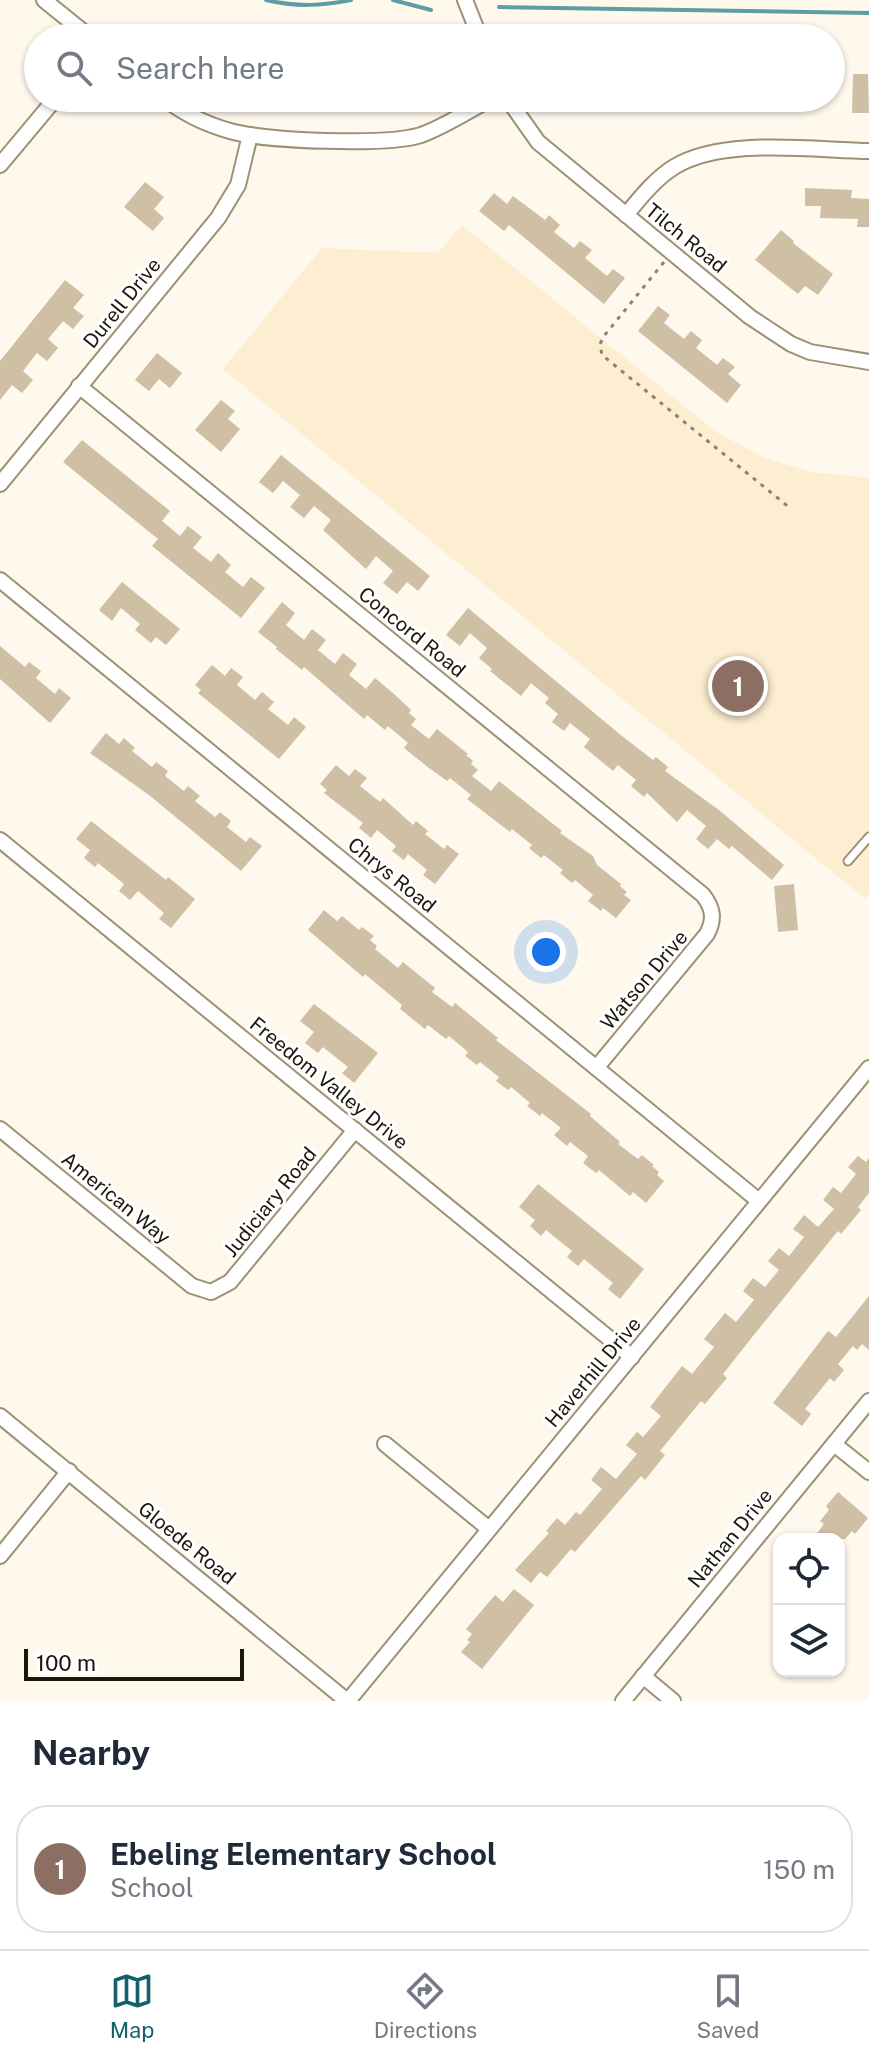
<!DOCTYPE html>
<style>
:root{--surface:#fff;--page:#f2f2f3;--text:#1f2937;--muted:#747a83;--line:#e0e1e3;--accent:#13616a}
body{margin:0;font-family:"Public Sans",sans-serif;background:var(--page);color:var(--text)}
.controls{position:absolute;right:24px;bottom:24px;display:grid;overflow:hidden;border-radius:16px;box-shadow:0 2px 6px #0004}
.controls button{width:72px;height:72px;display:grid;place-items:center;padding:0;border:0;border-bottom:2px solid var(--line);background:var(--surface);color:var(--text);font:40px sans-serif}
.scale{position:absolute;left:24px;bottom:20px;width:220px;box-sizing:border-box;padding-left:8px;border:4px solid #1c170d;border-top:0;font-size:22px;line-height:28px;white-space:nowrap;color:#1c170d;-webkit-text-stroke:6px #fff;paint-order:stroke}
.you{position:absolute;left:546px;top:952px;width:28px;height:28px;margin:-20px;border:6px solid #fff;border-radius:50%;background:#1a73e8;box-shadow:0 0 0 12px #1a73e833}
.badge{display:grid;place-items:center;width:52px;height:52px;border-radius:50%;background:var(--accent);color:#fff;font-size:26px;font-weight:700}
.pin{position:absolute;translate:-50% -50%;border:4px solid #fff;box-shadow:0 2px 8px #0006}
.list{margin:0;padding:0;list-style:none}
h2{display:flex;justify-content:space-between;align-items:center;height:104px;margin:0;padding:0 32px;font-size:34px}
h2 small{font-size:26px;font-weight:400;color:var(--muted)}
.list li{display:grid;grid-template-columns:52px 1fr auto;gap:24px;align-items:center;box-sizing:border-box;height:128px;margin:0 16px 16px;padding:0 16px;border:2px solid var(--line);border-radius:32px}
.list b{display:block;font-size:30px;white-space:nowrap}
.list p{margin:0;font-size:26px;white-space:nowrap;color:var(--muted)}
.list em{font-size:26px;font-style:normal;color:var(--muted)}
.icon{flex:none;width:44px;height:44px;fill:none;stroke:currentColor;stroke-width:2;stroke-linecap:round;stroke-linejoin:round}
.map{position:relative;flex:none;width:869px;height:1701px;overflow:hidden}
.search{position:absolute;background:var(--surface);box-shadow:0 2px 6px #0004;left:24px;right:24px;top:24px;height:88px;display:flex;align-items:center;gap:20px;box-sizing:border-box;padding:0 28px;border-radius:44px;color:var(--muted);font-size:30px}
.sheet{height:248px;background:var(--surface)}
nav{display:flex;justify-content:space-around;align-items:center;box-sizing:border-box;height:112px;border-top:2px solid var(--line);background:var(--surface);font-size:22px;color:var(--muted)}
nav a{display:grid;justify-items:center;gap:4px}
nav .on{color:var(--accent)}
.map>svg:first-child{display:block}
.built{fill:#fdedd1}
.lines{fill:none;stroke-linecap:round;stroke-linejoin:round}
.stream{stroke:#5d9da3;stroke-width:4}
.building{fill:#cfbfa4}
.service-casing{stroke:#9e9076;stroke-width:11}
.minor-casing{stroke:#9e9076;stroke-width:18}
.path{stroke:#898379;stroke-width:3;stroke-dasharray:4 6;stroke-linecap:butt}
.service{stroke:#fff;stroke-width:7}
.minor{stroke:#fff;stroke-width:14}
.labels{text-anchor:middle;stroke-width:6;stroke-linejoin:round;paint-order:stroke}
.street-label{font-size:20px;fill:#1c170d;stroke:#fff}
</style>
<div class="map">
<svg width="869" height="1701" viewBox="0 0 869 1701">
<rect width="100%" height="100%" fill="#fef8ed"/>
<polygon class="built" points="462,225 716,432 765,458 812,472 869,478 869,894 865,899 223,369 322,248 438,253"/>
<g class="lines">
<g class="stream">
<path d="M 266,0 C 296,7 321,6 351,0"/>
<polyline points="393,0 431,10"/>
<polyline points="499,7 869,13"/>
</g>
</g>
<g class="building">
<polygon points="853,74 868,74 869,113 852,113"/>
<polygon points="145,182 164,197 154,209 164,218 153,231 124,207"/>
<polygon points="805,188 852,190 851,198 869,199 869,227 857,227 858,219 820,218 821,206 805,206"/>
<polygon points="494,193 507,204 513,196 545,220 549,215 560,225 554,232 574,248 580,241 592,250 585,258 607,276 613,269 625,278 604,304 509,225 504,231 479,211"/>
<polygon points="781,230 794,241 793,243 833,274 818,295 805,286 798,294 755,260"/>
<polygon points="65,280 84,295 73,308 84,316 73,329 63,321 48,339 58,348 47,361 37,353 23,371 33,380 22,393 12,385 0,400 0,361"/>
<polygon points="658,306 670,315 664,323 684,339 691,331 702,340 696,348 717,365 723,358 735,367 728,374 741,385 727,403 638,331"/>
<polygon points="157,353 182,373 170,388 159,379 149,391 135,380"/>
<polygon points="221,400 235,411 228,419 240,429 221,452 195,430"/>
<polygon points="82,440 170,511 162,521 180,536 188,526 202,537 193,548 211,562 218,553 231,565 225,572 243,587 251,577 265,588 241,618 152,546 158,539 63,462"/>
<polygon points="281,455 430,576 418,591 407,582 397,594 383,583 393,571 376,556 366,569 323,530 331,520 314,506 304,518 290,507 300,495 283,481 273,493 259,482"/>
<polygon points="122,582 180,629 166,645 156,637 151,643 135,630 140,624 121,608 112,621 99,610"/>
<polygon points="282,602 295,613 286,625 304,640 312,629 326,640 318,650 335,664 343,653 357,664 349,675 366,689 375,678 394,694 411,710 409,713 416,719 411,725 429,739 437,729 468,754 466,755 473,761 471,764 478,770 472,776 491,791 499,781 562,831 560,833 593,856 597,865 621,884 620,886 627,892 624,895 631,900 616,918 603,908 601,911 588,901 593,895 575,880 572,883 560,873 563,870 544,855 541,858 529,848 532,845 512,829 510,832 467,799 471,795 450,778 447,781 429,768 404,748 408,743 388,726 385,730 367,715 364,719 304,667 302,670 276,649 277,647 258,632"/>
<polygon points="468,608 622,736 653,760 656,757 668,767 665,771 719,810 784,865 772,880 732,846 729,849 717,839 708,849 696,839 706,826 687,810 677,822 647,793 644,797 631,786 636,780 618,765 613,771 584,747 590,739 570,723 564,731 552,722 558,714 545,703 549,698 531,683 521,696 490,671 492,669 479,658 487,648 470,633 460,646 446,635"/>
<polygon points="0,646 25,667 29,662 41,671 36,678 55,694 59,688 71,698 50,723 0,679"/>
<polygon points="212,665 225,676 231,668 243,677 237,685 255,700 262,692 274,702 268,709 288,725 294,717 306,727 279,759 198,693 201,690 195,685"/>
<polygon points="106,733 119,744 124,738 135,748 132,751 152,767 156,762 168,771 165,776 184,791 188,786 200,796 195,801 215,817 220,812 231,821 227,827 246,842 250,837 262,846 241,871 149,795 90,753"/>
<polygon points="336,765 349,776 355,769 367,778 360,786 380,802 383,798 413,825 416,821 428,831 425,834 444,849 447,845 459,854 435,884 423,875 427,870 408,854 404,860 392,851 396,846 377,830 371,838 359,828 363,823 324,793 327,790 320,784"/>
<polygon points="91,821 166,880 168,877 195,899 171,928 159,919 164,913 138,891 130,900 119,891 124,884 98,863 95,867 84,858 90,850 76,839"/>
<polygon points="794,884 798,930 778,932 774,886"/>
<polygon points="324,910 337,921 342,916 359,930 362,927 374,936 370,940 377,946 375,949 398,968 403,962 435,988 432,992 452,1007 455,1003 498,1038 496,1040 591,1114 590,1116 620,1142 618,1144 638,1159 642,1155 654,1165 652,1166 659,1172 657,1175 664,1181 646,1203 633,1192 630,1196 599,1170 596,1173 583,1163 588,1156 570,1142 567,1146 554,1135 561,1128 542,1113 540,1116 527,1106 530,1103 511,1087 508,1090 496,1081 499,1077 480,1062 477,1065 465,1056 468,1052 449,1036 446,1039 428,1025 425,1029 400,1009 402,1005 365,974 363,977 308,930"/>
<polygon points="314,1004 378,1053 354,1083 342,1073 348,1067 323,1047 318,1053 305,1043 314,1032 300,1021"/>
<polygon points="858,1156 866,1162 869,1158 869,1193 858,1207 861,1210 841,1234 838,1231 753,1336 723,1374 727,1378 705,1404 701,1401 660,1451 665,1455 645,1480 641,1476 575,1552 571,1549 547,1577 540,1572 531,1583 515,1570 549,1533 546,1531 557,1518 565,1525 576,1512 580,1515 602,1489 591,1480 601,1467 616,1479 637,1454 626,1445 637,1432 643,1437 661,1416 650,1407 682,1366 692,1374 714,1347 704,1339 725,1313 736,1322 754,1300 743,1291 753,1278 765,1287 779,1270 768,1261 779,1248 789,1256 804,1237 793,1229 804,1215 818,1227 834,1209 823,1200 833,1187 841,1193 856,1174 848,1167"/>
<polygon points="538,1184 644,1269 620,1299 608,1289 613,1283 584,1259 578,1266 567,1257 572,1251 546,1230 541,1236 530,1226 535,1220 519,1207"/>
<polygon points="869,1296 869,1350 862,1344 857,1350 853,1346 838,1364 844,1370 834,1382 830,1378 805,1409 811,1414 802,1426 773,1403 828,1331 836,1337"/>
<polygon points="838,1492 868,1518 855,1534 852,1531 845,1539 813,1539 824,1524 820,1521 829,1510 826,1506"/>
<polygon points="514,1589 534,1605 482,1669 461,1652 470,1642 467,1640 472,1634 466,1629 495,1595 503,1602"/>
</g>
<g class="lines">
<g class="service-casing">
<polyline id="service" points="848,861 869,837"/>
</g>
<g class="minor-casing">
<g id="minor">
<polyline points="44,0 91,38"/>
<polyline points="465,0 480,38"/>
<path d="M 164,98 C 184,114 205,124 230,131 C 264,141 388,146 421,135 C 446,126 469,110 493,98"/>
<polyline points="507,98 538,142 750,317 791,344 810,352 869,362"/>
<polyline points="0,165 56,98"/>
<path d="M 626,215 C 640,198 655,179 674,167 C 723,137 812,150 869,151"/>
<path d="M 79,386 L 703,895 C 713,908 715,919 707,934 L 597,1067"/>
<polyline points="0,484 218,218 238,185 250,135"/>
<polyline points="0,580 759,1201"/>
<polyline points="0,840 632,1357"/>
<polyline points="0,1129 192,1286 211,1292 230,1282 355,1130"/>
<polyline points="0,1416 347,1701"/>
<polyline points="385,1444 489,1529"/>
<polyline points="834,1444 869,1472"/>
<polyline points="0,1556 69,1471"/>
<polyline points="643,1676 673,1701"/>
<polyline points="348,1701 869,1068"/>
<polyline points="623,1701 869,1401"/>
</g>
</g>
<polyline class="path" points="664,262 604,336 600,344 602,355 790,508"/>
<use href="#service" class="service"/>
<use href="#minor" class="minor"/>
</g>
<g class="labels">
<g class="street-label">
<text transform="translate(686 238) rotate(39)" y="7">Tilch Road</text>
<text transform="translate(122 303) rotate(-51)" y="7">Durell Drive</text>
<text transform="translate(412 632) rotate(39)" y="7">Concord Road</text>
<text transform="translate(392 875) rotate(39)" y="7">Chrys Road</text>
<text transform="translate(644 980) rotate(-50)" y="7">Watson Drive</text>
<text transform="translate(329 1083) rotate(39)" y="7">Freedom Valley Drive</text>
<text transform="translate(116 1198) rotate(39)" y="7">American Way</text>
<text transform="translate(270 1202) rotate(-51)" y="7">Judiciary Road</text>
<text transform="translate(593 1372) rotate(-50)" y="7">Haverhill Drive</text>
<text transform="translate(730 1538) rotate(-51)" y="7">Nathan Drive</text>
<text transform="translate(187 1543) rotate(39)" y="7">Gloede Road</text>
</g>
</g>
</svg>
<div class="controls">
<button><svg class="icon" aria-label="locate" viewBox="0 0 24 24"><circle cx="12" cy="12" r="6"/><path d="M12 2v4M12 18v4M2 12h4M18 12h4"/></svg></button>
<button><svg class="icon" aria-label="layers" viewBox="0 0 24 24"><path d="M12 4l9 5-9 5-9-5zM3 14l9 5 9-5"/></svg></button>
</div>
<div class="scale">100 m</div>
<div class="you"></div>
<div class="pin badge" style="left:738px;top:686px;background:#8d6e63">1</div>
<div class="search"><svg class="icon" aria-label="search" viewBox="0 0 24 24"><circle cx="10" cy="10" r="6"/><path d="M15 15l6 6"/></svg>Search here</div>
</div>
<section class="sheet">
<h2>Nearby<small></small></h2>
<ul class="list">
<li><span class="badge" style="background:#8d6e63">1</span><div><b>Ebeling Elementary School</b><p>School</p></div><em>150 m</em></li>
</ul>
</section>
<nav>
<a class="on"><svg class="icon" aria-label="map" viewBox="0 0 24 24"><path d="M3 6l6-2 6 2 6-2v14l-6 2-6-2-6 2zM9 4v14M15 6v14"/></svg>Map</a>
<a><svg class="icon" aria-label="directions" viewBox="0 0 24 24"><path d="M12 3l9 9-9 9-9-9zM9 14v-3h6M13 9l2 2-2 2"/></svg>Directions</a>
<a><svg class="icon" aria-label="saved" viewBox="0 0 24 24"><path d="M7 4h10v16l-5-4-5 4z"/></svg>Saved</a>
</nav>
